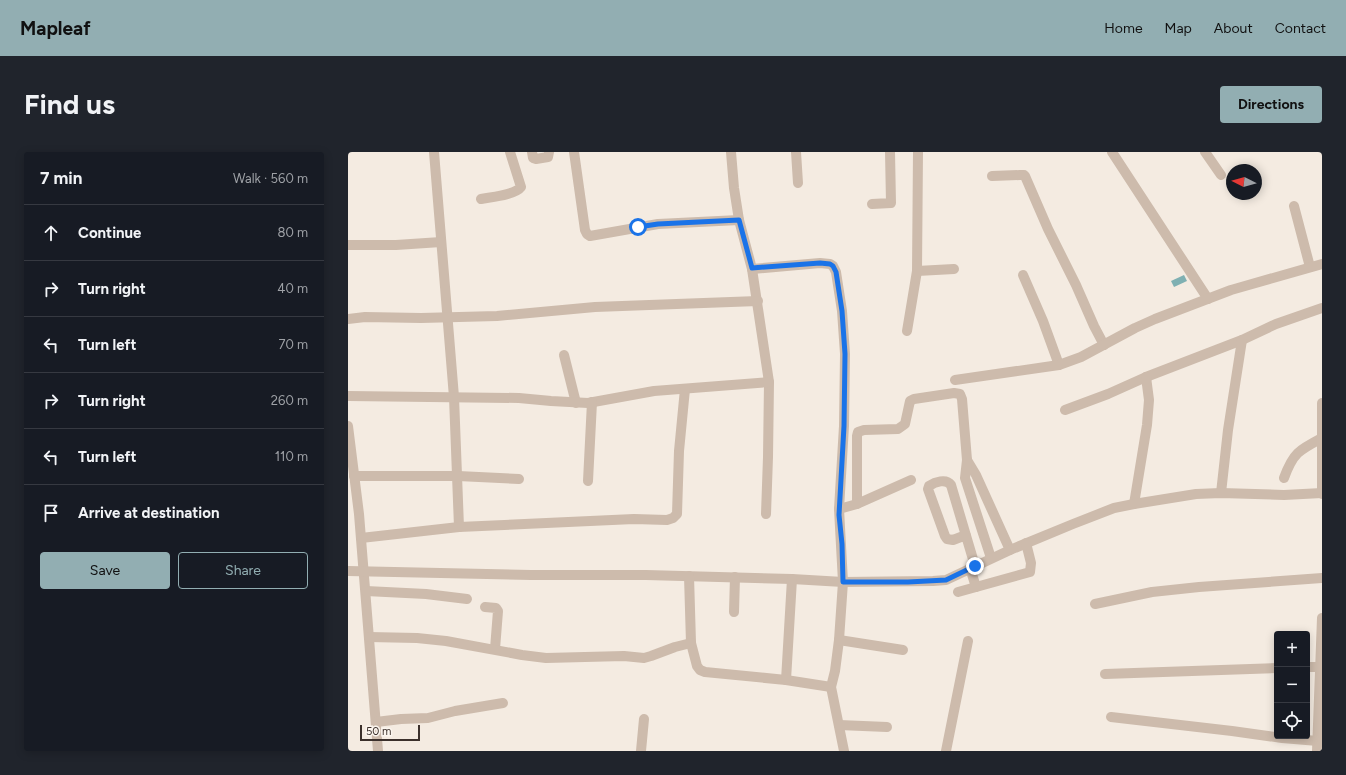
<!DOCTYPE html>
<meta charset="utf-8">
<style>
:root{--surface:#171b24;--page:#20242c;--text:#f1f3f6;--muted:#9ea1a6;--line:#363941;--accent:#92aeb2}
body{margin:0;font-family:Figtree,sans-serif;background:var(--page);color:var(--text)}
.controls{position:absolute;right:12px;bottom:12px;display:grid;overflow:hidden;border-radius:4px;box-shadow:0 2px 10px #0003}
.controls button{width:36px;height:36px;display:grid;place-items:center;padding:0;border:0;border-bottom:1px solid var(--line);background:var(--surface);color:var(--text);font:20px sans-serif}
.compass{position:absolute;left:878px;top:12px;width:36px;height:36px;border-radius:50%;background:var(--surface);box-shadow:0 2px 10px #0003;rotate:276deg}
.scale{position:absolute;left:12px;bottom:10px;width:60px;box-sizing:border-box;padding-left:4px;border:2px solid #3b302b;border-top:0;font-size:11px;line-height:14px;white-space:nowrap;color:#3b302b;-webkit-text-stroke:3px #fbf5ee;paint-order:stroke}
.stop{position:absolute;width:12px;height:12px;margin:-9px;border:3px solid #1a73e8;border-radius:50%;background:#fff}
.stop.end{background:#1a73e8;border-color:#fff;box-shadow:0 1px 4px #0008}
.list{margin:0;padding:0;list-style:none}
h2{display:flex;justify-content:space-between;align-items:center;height:52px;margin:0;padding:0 16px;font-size:17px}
h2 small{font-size:13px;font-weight:400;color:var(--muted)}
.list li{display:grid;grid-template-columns:26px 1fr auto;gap:12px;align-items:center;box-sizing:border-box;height:56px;padding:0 16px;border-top:1px solid var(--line)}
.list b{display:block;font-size:15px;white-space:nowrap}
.list em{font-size:13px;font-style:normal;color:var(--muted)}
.actions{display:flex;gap:8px;padding:12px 16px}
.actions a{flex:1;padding:9px 0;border:1px solid var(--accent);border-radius:4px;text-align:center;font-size:14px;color:var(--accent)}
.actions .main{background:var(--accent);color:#111}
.icon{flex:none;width:22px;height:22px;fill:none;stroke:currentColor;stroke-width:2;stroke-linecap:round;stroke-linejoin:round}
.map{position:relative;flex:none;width:974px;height:599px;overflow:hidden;border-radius:4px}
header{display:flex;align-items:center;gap:24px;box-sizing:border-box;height:56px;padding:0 20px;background:var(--accent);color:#111}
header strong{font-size:19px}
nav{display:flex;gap:22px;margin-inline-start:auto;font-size:14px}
.intro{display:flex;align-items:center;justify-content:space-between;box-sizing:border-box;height:96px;padding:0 24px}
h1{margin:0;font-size:28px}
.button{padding:10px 18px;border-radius:4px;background:var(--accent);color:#111;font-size:14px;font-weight:700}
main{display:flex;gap:24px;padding:0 24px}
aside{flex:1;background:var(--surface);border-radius:4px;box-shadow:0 2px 10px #0003}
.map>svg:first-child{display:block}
.water{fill:#7fb0b2}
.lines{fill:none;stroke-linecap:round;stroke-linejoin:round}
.minor{stroke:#cdbbac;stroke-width:10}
.route{stroke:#1a73e8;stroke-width:5}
</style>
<header>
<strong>Mapleaf</strong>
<nav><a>Home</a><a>Map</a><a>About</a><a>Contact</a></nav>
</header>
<div class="intro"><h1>Find us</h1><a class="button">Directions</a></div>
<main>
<aside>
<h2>7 min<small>Walk · 560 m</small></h2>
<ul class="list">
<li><svg class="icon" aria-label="ahead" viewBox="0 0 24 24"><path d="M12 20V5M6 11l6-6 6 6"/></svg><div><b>Continue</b></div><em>80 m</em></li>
<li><svg class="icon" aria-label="right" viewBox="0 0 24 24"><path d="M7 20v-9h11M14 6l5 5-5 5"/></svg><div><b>Turn right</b></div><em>40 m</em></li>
<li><svg class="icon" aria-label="left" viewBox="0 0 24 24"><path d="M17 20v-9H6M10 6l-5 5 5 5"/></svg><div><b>Turn left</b></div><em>70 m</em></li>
<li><svg class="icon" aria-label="right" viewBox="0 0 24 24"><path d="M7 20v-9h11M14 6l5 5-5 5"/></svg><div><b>Turn right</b></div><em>260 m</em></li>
<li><svg class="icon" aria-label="left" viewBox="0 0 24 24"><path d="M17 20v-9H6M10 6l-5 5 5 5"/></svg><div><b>Turn left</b></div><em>110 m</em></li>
<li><svg class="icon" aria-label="arrive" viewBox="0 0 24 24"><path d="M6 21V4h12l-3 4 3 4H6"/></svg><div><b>Arrive at destination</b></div></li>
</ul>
<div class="actions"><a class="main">Save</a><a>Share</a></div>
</aside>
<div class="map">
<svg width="974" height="599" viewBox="0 0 974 599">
<rect width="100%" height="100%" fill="#f4ebe1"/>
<polygon class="water" points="836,123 839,129 826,135 823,129"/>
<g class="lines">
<g class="minor">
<polyline points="86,0 106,245 111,375"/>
<polyline points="184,0 185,6 188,7 200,5 201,0"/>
<polyline points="226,0 237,78 239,82 242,84 310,72 391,68"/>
<polyline points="383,0 386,36 391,68 404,117 421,230 420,305 418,362"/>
<polyline points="448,0 450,31"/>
<polyline points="764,0 860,147"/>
<polyline points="857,0 873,23"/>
<polyline points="644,24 672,23 676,23 677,24 700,77 728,133 746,174 756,193"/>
<path d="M 133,47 C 143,45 167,43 173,35 L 162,0"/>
<polyline points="524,52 543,51 542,0"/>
<polyline points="946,54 962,115"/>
<polyline points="0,93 48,93 93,90"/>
<polyline points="404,117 472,111 482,112 485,114 488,120 494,159 497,202 496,274 491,357 495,430 491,488 487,519 483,535 496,599"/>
<polyline points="569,119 606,117"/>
<polyline points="675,123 695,169 711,213"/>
<polyline points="0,167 17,165 73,166 149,164 247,155 410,149"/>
<polyline points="559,179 569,119 570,0"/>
<polyline points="216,203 228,251"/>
<polyline points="607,228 711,213 733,205 787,176 807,167 883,138 974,112"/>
<polyline points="0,244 171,246 203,249 240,251 306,239 421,230"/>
<polyline points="974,251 974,342"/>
<polyline points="717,258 760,242 798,225 894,188 928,172 974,156"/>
<polyline points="0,274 11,362 30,599"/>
<polyline points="619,308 628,323 662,398"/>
<polyline points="6,324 110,324 171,327"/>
<path d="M 936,326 C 945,301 951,298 974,286"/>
<polyline points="240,329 244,250"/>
<polyline points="873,341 880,278 894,188"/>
<polyline points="509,352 509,284 510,280 516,278 550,277 557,272 562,249 566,247 606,241 612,242 614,247 619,308 617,326 643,406"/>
<polyline points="786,352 799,273 801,248 798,225"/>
<polyline points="491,357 509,352 563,328"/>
<path d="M 618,383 L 605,388 L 599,387 L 597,384 L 580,337 L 581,334 C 587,330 598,326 603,333 L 627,414"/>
<polyline points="13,386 111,375 286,367 319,368 325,366 329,362 331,299 337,237"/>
<polyline points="622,416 628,435"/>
<polyline points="0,419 183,423 298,423 444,427 495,430 585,429 598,428 662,398 725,372 766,356 786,352 848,342 873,341 936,343 974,341"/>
<polyline points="341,424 343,491 349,514 352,518 357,520 438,528 483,535"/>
<polyline points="18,439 78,442 119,447"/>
<polyline points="610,440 682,420 683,411 678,391"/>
<polyline points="747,452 804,440 851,435 974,426"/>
<polyline points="137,455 148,456 150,459 147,497"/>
<polyline points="386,460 387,425"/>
<polyline points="21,485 69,486 98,489 174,503 198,506 276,504 296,506 303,504 327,495 343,491"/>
<polyline points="491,488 555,498"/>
<polyline points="959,515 972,515"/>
<polyline points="757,522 929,516"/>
<polyline points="438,528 444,427"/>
<polyline points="763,565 884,579 934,586 970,589"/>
<polyline points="28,570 53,567 80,566 107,559 155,551"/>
<polyline points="491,573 539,575"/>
<polyline points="293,599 296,567"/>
<polyline points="598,599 620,489"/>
<polyline points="969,599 974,466"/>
</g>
</g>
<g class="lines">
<polyline class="route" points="290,75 310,72 391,68 404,116 472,111 482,112 485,114 488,120 494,159 497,202 496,274 491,363 494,392 495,430 560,430 598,428 627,414"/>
</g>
</svg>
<div class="controls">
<button>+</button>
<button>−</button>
<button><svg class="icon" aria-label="locate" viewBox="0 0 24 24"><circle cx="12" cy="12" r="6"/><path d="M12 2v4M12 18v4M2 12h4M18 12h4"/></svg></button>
</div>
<svg class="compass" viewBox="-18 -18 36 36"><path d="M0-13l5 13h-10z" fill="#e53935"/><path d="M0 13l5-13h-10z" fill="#9ea1a6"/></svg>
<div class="scale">50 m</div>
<div class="stop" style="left:290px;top:75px"></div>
<div class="stop end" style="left:627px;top:414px"></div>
</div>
</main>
